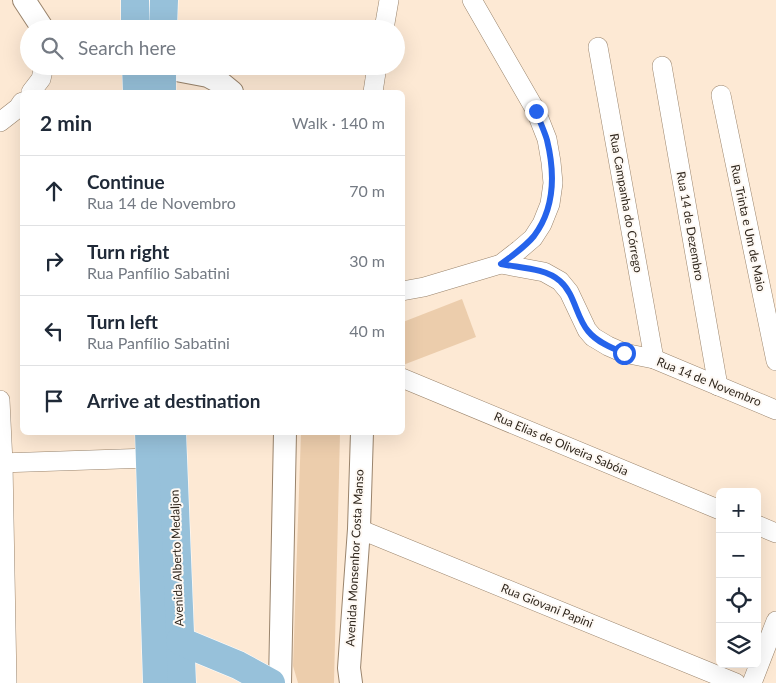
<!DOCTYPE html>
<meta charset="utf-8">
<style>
:root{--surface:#fff;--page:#f2f2f3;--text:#1f2937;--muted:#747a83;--line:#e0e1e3}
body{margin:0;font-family:Lato,sans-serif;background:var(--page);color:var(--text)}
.controls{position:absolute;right:15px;bottom:15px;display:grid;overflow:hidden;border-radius:8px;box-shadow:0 5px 20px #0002}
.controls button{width:45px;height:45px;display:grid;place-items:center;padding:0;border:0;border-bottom:1px solid var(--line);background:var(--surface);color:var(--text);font:25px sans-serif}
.stop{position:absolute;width:15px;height:15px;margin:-11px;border:4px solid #2563eb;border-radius:50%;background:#fff}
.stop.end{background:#2563eb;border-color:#fff;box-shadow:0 1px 5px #0008}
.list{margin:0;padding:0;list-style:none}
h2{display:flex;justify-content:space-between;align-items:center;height:65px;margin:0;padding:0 20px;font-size:21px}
h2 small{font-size:16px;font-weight:400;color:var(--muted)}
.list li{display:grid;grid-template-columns:32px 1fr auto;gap:15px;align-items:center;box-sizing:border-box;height:70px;padding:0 20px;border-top:1px solid var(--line)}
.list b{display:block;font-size:19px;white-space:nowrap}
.list p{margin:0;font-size:16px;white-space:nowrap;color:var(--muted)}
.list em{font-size:16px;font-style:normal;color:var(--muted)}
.icon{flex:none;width:28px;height:28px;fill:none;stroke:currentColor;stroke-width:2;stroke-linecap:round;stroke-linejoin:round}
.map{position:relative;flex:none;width:776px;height:683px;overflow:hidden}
.search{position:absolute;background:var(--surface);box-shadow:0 5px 20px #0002;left:20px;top:20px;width:385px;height:55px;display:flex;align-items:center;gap:12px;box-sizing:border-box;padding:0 18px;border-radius:28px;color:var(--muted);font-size:19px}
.panel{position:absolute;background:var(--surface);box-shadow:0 5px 20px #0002;left:20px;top:90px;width:385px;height:345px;border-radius:8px}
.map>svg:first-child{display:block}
.green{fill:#eccdac}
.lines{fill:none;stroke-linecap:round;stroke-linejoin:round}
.minor-casing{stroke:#9a846c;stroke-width:20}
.tertiary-casing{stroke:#9a846c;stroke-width:24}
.primary-casing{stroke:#fff;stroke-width:29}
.minor{stroke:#fff;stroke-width:19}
.tertiary{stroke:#fff;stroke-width:22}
.primary{stroke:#97c1da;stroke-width:28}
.route{stroke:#2563eb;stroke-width:6}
.labels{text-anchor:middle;stroke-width:4;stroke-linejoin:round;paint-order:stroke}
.street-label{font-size:12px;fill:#30271d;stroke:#fef9f4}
</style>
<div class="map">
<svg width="776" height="683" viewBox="0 0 776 683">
<rect width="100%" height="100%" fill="#fde9d4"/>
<g class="green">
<polygon points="462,299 476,337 403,365 403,322"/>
<polygon points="301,433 340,433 334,683 298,683 293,666"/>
</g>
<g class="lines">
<g class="minor-casing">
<g id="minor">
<polyline points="384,29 389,0"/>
<polyline points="598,47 654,359"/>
<polyline points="662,66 718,386"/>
<polyline points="31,92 41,79 44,66"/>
<polyline points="373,92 377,66"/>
<polyline points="721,95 776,361"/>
<polyline points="0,122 18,108 22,102"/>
<polyline points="501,264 544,272 560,281 569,292 587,330 593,337 608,346 624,353 654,359 776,410"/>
<polyline points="402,291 424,287 501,264 519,250 533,238 542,224 550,204 553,183 551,162 547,139 536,111 472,0"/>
<polyline points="402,378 720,510"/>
<polyline points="0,400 3,463 7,683"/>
<polyline points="0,463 150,458"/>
<polyline points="757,525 776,533"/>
<polyline points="359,529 736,683"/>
<polyline points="752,683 776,621"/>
</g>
</g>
<g class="tertiary-casing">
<g id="tertiary">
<polyline points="24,0 43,29"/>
<polyline points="155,66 208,76 221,83 232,92"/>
<polyline points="280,683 285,432"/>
<polyline points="351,683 349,668 359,529 362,432"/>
</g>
</g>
<g class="primary-casing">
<g id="primary">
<polyline points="135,0 135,29"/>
<polyline points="163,29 164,0"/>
<polyline points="136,66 137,92"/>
<polyline points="162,92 162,66"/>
<polyline points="149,432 157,683"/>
<polyline points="172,432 182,683"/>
<polyline points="180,641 238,665 271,683"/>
</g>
</g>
<use href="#minor" class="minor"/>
<use href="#tertiary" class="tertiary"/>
<use href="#primary" class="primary"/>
</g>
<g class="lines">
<path class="route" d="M 536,111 C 539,120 544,130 547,140 C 555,173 555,208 534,236 C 525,247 512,256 501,264 C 520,268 545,268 560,281 C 575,294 576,317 588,331 C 597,342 611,348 624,353"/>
</g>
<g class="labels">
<g class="street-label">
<text transform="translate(626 203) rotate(80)" y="4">Rua Campanha do Córrego</text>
<text transform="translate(690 226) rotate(80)" y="4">Rua 14 de Dezembro</text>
<text transform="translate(748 228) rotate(78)" y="4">Rua Trinta e Um de Maio</text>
<text transform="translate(709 382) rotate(22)" y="4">Rua 14 de Novembro</text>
<text transform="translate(561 444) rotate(23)" y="4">Rua Elias de Oliveira Sabóia</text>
<text transform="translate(177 558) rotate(-92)" y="4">Avenida Alberto Medaljon</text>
<text transform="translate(355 558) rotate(-87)" y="4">Avenida Monsenhor Costa Manso</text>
<text transform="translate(547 606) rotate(22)" y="4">Rua Giovani Papini</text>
</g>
</g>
</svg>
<div class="controls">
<button>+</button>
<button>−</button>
<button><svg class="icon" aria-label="locate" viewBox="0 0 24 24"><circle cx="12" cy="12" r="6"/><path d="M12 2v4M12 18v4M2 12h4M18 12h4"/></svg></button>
<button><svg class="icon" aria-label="layers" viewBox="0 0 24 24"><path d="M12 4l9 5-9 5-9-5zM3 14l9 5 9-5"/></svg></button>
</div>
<div class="stop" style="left:624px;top:353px"></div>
<div class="stop end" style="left:536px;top:111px"></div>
<div class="search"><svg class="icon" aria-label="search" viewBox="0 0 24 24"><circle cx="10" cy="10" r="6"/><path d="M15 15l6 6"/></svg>Search here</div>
<section class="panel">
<h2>2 min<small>Walk · 140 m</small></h2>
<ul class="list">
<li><svg class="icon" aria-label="ahead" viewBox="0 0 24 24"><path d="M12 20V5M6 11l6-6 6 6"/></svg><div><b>Continue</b><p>Rua 14 de Novembro</p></div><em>70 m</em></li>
<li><svg class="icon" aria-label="right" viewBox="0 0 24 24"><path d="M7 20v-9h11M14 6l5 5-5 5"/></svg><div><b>Turn right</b><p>Rua Panfílio Sabatini</p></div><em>30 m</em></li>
<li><svg class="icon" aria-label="left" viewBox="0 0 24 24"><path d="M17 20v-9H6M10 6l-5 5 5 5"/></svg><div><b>Turn left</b><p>Rua Panfílio Sabatini</p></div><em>40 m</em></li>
<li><svg class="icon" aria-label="arrive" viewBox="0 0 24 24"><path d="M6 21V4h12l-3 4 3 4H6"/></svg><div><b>Arrive at destination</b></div></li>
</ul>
</section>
</div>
